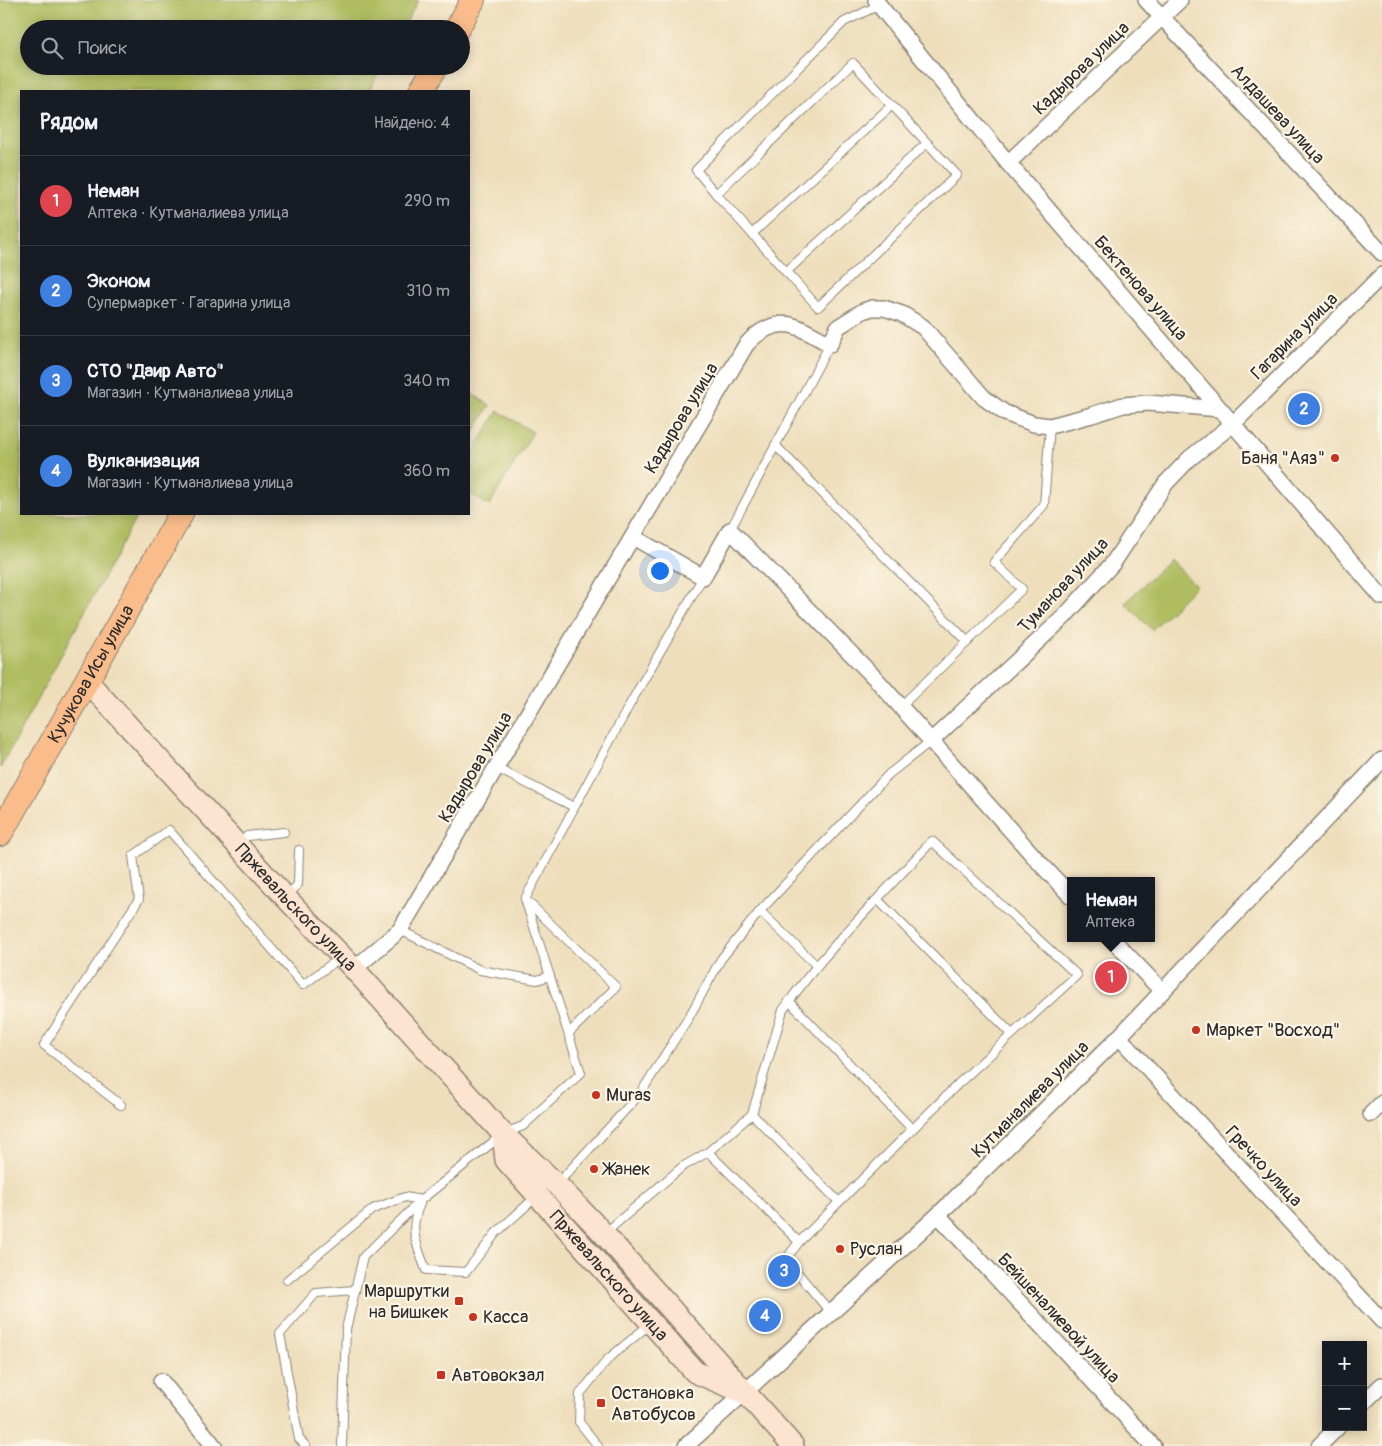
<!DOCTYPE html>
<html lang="ru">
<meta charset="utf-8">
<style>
:root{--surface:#171b24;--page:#242831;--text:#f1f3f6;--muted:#9ea1a6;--line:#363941;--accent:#ea580c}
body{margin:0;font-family:Pangolin,sans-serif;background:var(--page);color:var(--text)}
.controls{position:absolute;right:15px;bottom:15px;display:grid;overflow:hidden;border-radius:0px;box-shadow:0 2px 12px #0003}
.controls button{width:45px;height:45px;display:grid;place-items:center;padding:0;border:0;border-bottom:1px solid var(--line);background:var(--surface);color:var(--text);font:25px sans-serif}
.you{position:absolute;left:659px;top:570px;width:18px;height:18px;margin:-12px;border:4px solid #fff;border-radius:50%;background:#1a73e8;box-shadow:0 0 0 8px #1a73e833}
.badge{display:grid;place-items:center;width:32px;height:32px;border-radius:50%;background:var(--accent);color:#fff;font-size:16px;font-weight:700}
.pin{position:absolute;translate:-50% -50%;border:2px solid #fff;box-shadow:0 1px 5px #0006}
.popup{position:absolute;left:1067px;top:877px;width:88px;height:65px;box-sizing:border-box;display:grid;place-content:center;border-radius:0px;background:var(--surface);filter:drop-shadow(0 1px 4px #0005);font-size:16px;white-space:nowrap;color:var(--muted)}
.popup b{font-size:19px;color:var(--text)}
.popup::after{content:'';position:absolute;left:50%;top:100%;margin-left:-10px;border:10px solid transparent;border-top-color:var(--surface)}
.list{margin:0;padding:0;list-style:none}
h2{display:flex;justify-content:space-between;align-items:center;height:65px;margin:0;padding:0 20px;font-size:21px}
h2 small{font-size:16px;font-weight:400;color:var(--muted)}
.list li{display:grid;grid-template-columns:32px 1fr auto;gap:15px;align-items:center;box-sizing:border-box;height:90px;padding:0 20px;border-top:1px solid var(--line)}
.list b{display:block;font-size:19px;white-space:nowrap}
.list p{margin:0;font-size:16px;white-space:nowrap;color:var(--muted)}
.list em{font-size:16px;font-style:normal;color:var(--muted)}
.icon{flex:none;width:28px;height:28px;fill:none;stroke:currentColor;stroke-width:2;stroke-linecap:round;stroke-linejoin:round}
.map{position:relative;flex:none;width:1382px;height:1446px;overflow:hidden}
.search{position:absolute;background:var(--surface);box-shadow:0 2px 12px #0003;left:20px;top:20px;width:450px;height:55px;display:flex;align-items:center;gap:12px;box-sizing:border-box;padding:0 18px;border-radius:28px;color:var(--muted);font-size:19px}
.panel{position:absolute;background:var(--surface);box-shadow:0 2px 12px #0003;left:20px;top:90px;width:450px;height:425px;border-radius:0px}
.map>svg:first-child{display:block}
.green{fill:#afbd60;stroke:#6d7446}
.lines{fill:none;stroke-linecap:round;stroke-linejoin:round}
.lane-casing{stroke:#8c8474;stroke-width:10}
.street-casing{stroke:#8c8474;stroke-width:18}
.secondary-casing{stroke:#8c8474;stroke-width:24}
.primary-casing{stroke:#8c8474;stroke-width:26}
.lane{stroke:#fff;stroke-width:8}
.street{stroke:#fff;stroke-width:15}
.secondary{stroke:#fde4d0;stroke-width:21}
.primary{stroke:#f9bc8a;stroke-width:24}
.poi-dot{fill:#c8321e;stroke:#fcf5e5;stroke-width:2}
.labels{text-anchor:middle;stroke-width:4.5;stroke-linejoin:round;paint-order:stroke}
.street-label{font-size:18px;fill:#2b2b2b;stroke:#fcf5e5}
.poi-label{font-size:18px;fill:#2b2b2b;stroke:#fcf5e5;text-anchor:start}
</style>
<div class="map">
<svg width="1382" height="1446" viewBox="0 0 1382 1446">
<rect width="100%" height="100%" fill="#fcf5e5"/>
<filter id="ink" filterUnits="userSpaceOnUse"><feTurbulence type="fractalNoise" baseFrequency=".02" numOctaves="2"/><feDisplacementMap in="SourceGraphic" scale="10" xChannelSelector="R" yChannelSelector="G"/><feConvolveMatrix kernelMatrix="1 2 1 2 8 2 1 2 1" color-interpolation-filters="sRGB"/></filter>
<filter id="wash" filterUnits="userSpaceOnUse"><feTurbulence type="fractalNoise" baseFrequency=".0096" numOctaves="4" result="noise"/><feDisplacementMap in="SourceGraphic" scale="20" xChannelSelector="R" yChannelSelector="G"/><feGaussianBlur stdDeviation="1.12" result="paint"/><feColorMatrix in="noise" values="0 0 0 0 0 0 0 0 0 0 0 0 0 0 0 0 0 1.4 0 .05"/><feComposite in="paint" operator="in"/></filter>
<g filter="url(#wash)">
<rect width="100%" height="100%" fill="#eedebc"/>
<g class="green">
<polygon points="0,0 418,0 403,29 29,29 29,66 382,66 369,91 21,91 21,514 138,514 0,768"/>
<polygon points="469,392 490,405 469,440"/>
<polygon points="498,411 533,432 489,506 469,493 469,459"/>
<polygon points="1170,559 1196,586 1152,630 1125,603"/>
</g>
</g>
<g filter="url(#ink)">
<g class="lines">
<g class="lane-casing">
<g id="lane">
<polygon points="853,63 957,175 818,307 716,194"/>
<polyline points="716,194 696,170 844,22 879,5"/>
<polyline points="752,234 892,105"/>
<polyline points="786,272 927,143"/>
<polyline points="775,445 968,642"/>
<polyline points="730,530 830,344"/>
<polyline points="900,707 1022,589 994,562 1044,505 1050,426"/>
<polyline points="496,768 574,807"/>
<polyline points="239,844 247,836 284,832"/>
<polyline points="287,897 298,884 299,850"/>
<polyline points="878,900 1012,1034"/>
<polyline points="527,901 616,987 569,1033"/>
<polyline points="760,911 817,966"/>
<polyline points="400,930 480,970 537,980 550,976"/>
<polyline points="789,1001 912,1129"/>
<polyline points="121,1105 44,1045 139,899 133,856 169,830 303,985 341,957"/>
<polyline points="752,1114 839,1202"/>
<path d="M 708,1152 L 752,1114 L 783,1010 C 825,950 882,895 932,841 L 1077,975 L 959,1083 L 799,1242 L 786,1259 L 831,1313"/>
<polyline points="558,1183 640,1094 689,1017 721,959 760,911 889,774 931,741"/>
<path d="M 420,1204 C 408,1230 417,1245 426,1270 L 466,1272 L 496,1233 L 537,1196"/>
<polyline points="605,1233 682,1167 708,1152 799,1242"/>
<polyline points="287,1280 373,1209 405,1197 421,1200"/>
<polyline points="306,1446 299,1439 280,1334 316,1293 355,1290"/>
<polyline points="342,1446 346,1329 363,1257 421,1200 503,1134 523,1126 581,1073 525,899 630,704 703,577"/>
<polyline points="598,1446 579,1422 580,1394 608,1359 650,1324"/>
</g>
</g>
<g class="street-casing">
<g id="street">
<polyline points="876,0 879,5 1008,163 1382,597"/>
<polyline points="1146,0 1382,253"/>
<polyline points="1008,163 1180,0"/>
<polyline points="633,537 703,577 730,530 876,679 1038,861 1071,896"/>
<polyline points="931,741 1064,617 1113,563 1166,483 1190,458 1233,424 1382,275"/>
<polyline points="1111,938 1162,991"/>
<path d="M 354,969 L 400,930 L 746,345 C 757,332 776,320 794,326 C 806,330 818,338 830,344 L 838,327 L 863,311 L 872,308 L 884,308 L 902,314 L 923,327 L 984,398 L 1005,413 L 1034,424 L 1050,426 L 1092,415 L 1123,405 L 1148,403 L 1220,409"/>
<polyline points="1119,1037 1382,1321"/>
<polyline points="1371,1114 1382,1103"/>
<polyline points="938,1215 1153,1446"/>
<polyline points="161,1381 214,1446"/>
<polyline points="1363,1403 1382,1385"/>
<polyline points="686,1446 938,1215 1119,1037 1382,760"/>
<polyline points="1319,1446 1338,1427"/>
</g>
</g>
<g class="secondary-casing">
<g id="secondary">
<path id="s1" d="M 87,681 L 286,898 L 354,969 L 503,1134 L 557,1185 L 604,1234 L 793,1446"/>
<path id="s2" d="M 503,1134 L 506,1160 L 695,1372 L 740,1391"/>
</g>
</g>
<g class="primary-casing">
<g id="primary">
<polyline points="457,29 473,0"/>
<polyline points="421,91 436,66"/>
<path id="s3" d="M 0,834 L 181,514"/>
</g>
</g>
<use href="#lane" class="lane"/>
<use href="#street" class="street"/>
<use href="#secondary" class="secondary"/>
<use href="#primary" class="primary"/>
</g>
</g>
<g class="poi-dot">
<circle cx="1335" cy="458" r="5"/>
<circle cx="1196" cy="1030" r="5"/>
<circle cx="596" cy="1095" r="5"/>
<circle cx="594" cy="1169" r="5"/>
<circle cx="840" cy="1249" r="5"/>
<rect x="454" y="1296" width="10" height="10" rx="2.5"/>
<circle cx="473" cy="1317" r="5"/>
<rect x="436" y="1370" width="10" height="10" rx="2.5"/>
<rect x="596" y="1398" width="10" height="10" rx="2.5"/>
</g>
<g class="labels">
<g class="street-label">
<text transform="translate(1081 68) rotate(-44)" y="6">Кадырова улица</text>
<text transform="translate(1278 114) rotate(47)" y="6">Алдашева улица</text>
<text transform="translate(1141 288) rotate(49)" y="6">Бектенова улица</text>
<text transform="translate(1294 336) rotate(-45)" y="6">Гагарина улица</text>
<text transform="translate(681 418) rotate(-59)" y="6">Кадырова улица</text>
<text transform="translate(1063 585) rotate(-47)" y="6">Туманова улица</text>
<text dy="6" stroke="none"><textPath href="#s3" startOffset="184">Кучукова Исы улица</textPath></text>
<text transform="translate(475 767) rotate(-59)" y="6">Кадырова улица</text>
<text dy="6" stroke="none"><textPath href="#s1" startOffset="308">Пржевальского улица</textPath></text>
<text transform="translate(1030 1099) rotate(-45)" y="6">Кутманалиева улица</text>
<text transform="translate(1264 1166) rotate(47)" y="6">Гречко улица</text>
<text dy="6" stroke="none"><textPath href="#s2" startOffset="181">Пржевальского улица</textPath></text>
<text transform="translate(1059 1318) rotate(47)" y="6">Бейшеналиевой улица</text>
</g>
<g class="poi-label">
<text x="1325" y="464" text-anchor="end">Баня "Аяз"</text>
<text x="1206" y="1036">Маркет "Восход"</text>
<text x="606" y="1101">Muras</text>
<text x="604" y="1175">Жанек</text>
<text x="850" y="1255">Руслан</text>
<text x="449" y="1297" text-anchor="end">Маршрутки<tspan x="449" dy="21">на Бишкек</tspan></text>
<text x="483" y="1323">Касса</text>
<text x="451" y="1381">Автовокзал</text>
<text x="611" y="1399">Остановка<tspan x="611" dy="21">Автобусов</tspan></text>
</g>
</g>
</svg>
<div class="controls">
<button>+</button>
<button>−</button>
</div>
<div class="you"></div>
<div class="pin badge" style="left:1111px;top:977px;background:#e0444e">1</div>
<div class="popup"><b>Неман</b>Аптека</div>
<div class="pin badge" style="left:1304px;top:409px;background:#3f7fe0">2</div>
<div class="pin badge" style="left:784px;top:1271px;background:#3f7fe0">3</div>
<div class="pin badge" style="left:765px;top:1316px;background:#3f7fe0">4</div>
<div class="search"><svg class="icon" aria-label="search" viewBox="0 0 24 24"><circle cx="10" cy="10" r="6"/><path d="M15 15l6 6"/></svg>Поиск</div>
<section class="panel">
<h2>Рядом<small>Найдено: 4</small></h2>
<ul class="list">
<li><span class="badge" style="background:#e0444e">1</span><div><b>Неман</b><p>Аптека · Кутманалиева улица</p></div><em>290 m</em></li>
<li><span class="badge" style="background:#3f7fe0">2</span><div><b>Эконом</b><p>Супермаркет · Гагарина улица</p></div><em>310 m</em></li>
<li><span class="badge" style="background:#3f7fe0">3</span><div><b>СТО &quot;Даир Авто&quot;</b><p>Магазин · Кутманалиева улица</p></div><em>340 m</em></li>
<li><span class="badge" style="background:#3f7fe0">4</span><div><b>Вулканизация</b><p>Магазин · Кутманалиева улица</p></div><em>360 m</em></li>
</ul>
</section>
</div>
